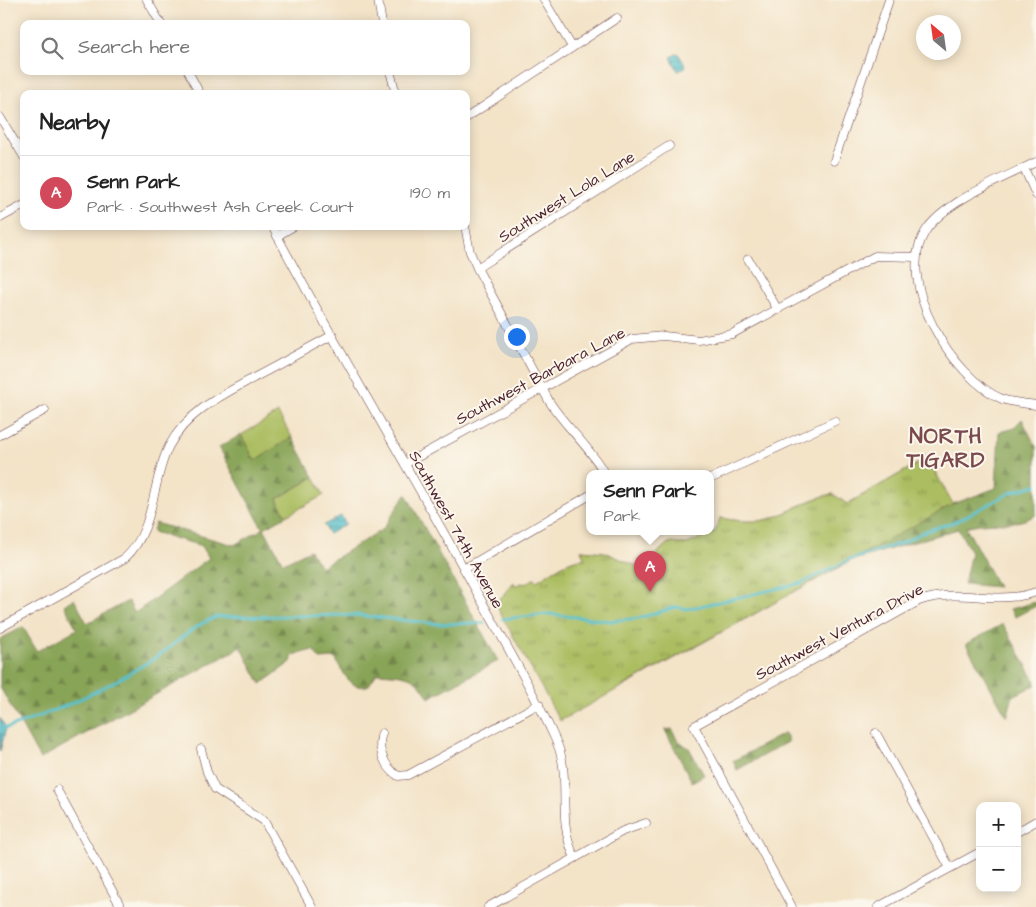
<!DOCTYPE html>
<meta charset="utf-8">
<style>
:root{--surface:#fff;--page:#f6f6f6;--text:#222;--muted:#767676;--line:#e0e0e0;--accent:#d1495b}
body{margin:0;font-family:"Architects Daughter",sans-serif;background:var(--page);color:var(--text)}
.controls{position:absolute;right:15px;bottom:15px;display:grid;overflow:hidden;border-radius:10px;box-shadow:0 2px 12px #0003}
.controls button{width:45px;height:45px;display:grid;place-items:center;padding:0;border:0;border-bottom:1px solid var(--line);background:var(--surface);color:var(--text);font:25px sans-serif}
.compass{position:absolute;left:916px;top:15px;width:45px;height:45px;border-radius:50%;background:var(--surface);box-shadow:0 2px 12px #0003;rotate:331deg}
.you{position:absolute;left:516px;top:336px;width:18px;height:18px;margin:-12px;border:4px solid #fff;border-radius:50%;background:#1a73e8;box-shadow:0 0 0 8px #1a73e833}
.badge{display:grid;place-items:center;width:32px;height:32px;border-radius:50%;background:var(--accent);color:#fff;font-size:16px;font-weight:700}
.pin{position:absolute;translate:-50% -41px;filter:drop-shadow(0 1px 2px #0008)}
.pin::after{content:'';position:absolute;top:26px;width:18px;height:15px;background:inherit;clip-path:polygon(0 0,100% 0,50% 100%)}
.popup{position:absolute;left:586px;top:470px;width:128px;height:65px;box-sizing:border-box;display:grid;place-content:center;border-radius:10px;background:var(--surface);filter:drop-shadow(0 1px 4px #0005);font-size:16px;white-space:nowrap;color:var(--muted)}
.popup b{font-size:19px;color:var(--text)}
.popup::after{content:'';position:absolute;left:50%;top:100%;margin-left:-10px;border:10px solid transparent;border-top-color:var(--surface)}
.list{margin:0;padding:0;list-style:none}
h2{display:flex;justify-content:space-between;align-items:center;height:65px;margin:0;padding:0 20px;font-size:21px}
h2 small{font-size:16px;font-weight:400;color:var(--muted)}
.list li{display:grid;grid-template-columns:32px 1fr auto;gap:15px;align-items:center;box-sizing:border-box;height:75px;padding:0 20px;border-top:1px solid var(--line)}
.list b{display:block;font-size:19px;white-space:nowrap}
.list p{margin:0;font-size:16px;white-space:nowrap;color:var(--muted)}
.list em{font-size:16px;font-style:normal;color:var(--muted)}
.icon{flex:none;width:28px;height:28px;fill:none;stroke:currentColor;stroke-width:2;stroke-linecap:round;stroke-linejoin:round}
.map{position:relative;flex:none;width:1036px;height:907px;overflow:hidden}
.search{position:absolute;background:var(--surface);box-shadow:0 2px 12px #0003;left:20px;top:20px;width:450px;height:55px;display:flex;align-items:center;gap:12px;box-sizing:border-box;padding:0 18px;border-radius:10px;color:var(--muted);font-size:19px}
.panel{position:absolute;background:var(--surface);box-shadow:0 2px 12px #0003;left:20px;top:90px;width:450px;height:140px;border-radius:10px}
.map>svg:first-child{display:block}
.grass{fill:#abbd61;stroke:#7a6e46}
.forest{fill:url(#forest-firs);stroke:#696241}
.park{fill:url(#park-tufts);stroke:#7a6e46}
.water{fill:url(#water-rules);stroke:#4c6e79}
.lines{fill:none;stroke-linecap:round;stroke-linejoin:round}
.stream{stroke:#4fbdc7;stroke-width:3}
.minor-casing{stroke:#633c42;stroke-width:9}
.minor{stroke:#fff;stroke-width:8}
.labels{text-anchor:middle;stroke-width:4;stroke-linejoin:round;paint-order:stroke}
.street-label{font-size:16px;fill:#4a1f2b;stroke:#fbf7ec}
.district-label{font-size:21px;font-weight:bold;letter-spacing:1px;fill:#7b4a4d;stroke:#fbf7ec}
</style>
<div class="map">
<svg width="1036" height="907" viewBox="0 0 1036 907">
<defs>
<pattern id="forest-firs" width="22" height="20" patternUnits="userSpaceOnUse" patternTransform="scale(1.25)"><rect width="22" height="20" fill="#88a457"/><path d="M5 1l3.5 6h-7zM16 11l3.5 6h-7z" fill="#718548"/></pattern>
<pattern id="park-tufts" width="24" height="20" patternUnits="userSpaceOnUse" patternTransform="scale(1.25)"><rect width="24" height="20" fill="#abbd61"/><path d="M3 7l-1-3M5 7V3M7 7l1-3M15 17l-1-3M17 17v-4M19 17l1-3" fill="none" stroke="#8d9950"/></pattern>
<pattern id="water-rules" width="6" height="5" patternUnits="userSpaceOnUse" patternTransform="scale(1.25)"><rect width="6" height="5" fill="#4fbdc7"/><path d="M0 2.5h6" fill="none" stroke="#4499a2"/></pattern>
</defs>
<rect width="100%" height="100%" fill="#fbf7ec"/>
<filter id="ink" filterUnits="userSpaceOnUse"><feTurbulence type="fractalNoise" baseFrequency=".02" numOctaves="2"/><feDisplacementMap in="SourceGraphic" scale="10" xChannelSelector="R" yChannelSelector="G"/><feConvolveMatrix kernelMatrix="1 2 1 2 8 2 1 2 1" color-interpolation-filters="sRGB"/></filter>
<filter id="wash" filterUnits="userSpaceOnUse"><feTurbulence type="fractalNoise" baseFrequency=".0096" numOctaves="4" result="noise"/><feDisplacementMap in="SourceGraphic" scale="20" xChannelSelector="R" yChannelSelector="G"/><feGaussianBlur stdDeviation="1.12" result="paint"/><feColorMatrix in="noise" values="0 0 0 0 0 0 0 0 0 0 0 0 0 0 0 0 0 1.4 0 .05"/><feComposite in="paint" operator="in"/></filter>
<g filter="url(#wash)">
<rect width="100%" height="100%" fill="#f3e3c7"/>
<g class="grass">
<polygon points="278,413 292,437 255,461 241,435"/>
<polygon points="314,477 324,495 286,516 277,499"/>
</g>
<g class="forest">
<path d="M 1022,419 L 1036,447 L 1036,515 C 1011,529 991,519 966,527 L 998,587 L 964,584 L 971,552 L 958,529 L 850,561 L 621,688 L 492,598 L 498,601 L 514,582 L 515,586 L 521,583 L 526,584 L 535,578 L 537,581 C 550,573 569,558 585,559 L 581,550 L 604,552 L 641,568 L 668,543 L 687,544 L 715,532 L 720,518 C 739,521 757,524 775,517 C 795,509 811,498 833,494 L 847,504 L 924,460 L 925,454 L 953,504 L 996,488 L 999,432 L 1012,429 Z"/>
<path d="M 241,435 L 255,461 L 292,437 L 314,477 L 277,499 L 286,516 L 264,528 L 283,563 L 310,550 L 321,567 L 383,529 L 406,494 L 498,661 L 429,698 C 415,673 405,675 377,673 L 369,685 C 351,693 342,670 335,658 L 320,659 L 313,650 L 293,655 L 291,662 L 261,684 L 241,647 L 40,759 L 0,687 L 0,639 L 23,627 L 37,651 L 77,629 L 64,605 L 74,599 L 87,623 L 128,601 L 135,613 L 209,558 L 202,546 L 153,532 L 155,523 L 234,545 L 263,529 L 219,447 Z"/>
<polygon points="1036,602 1036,606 1015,617 1010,609"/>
<polygon points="1003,624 1034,679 1035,685 1013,696 1007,717 966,644"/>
<polygon points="672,729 677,740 689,748 704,775 692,782 665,730"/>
<polygon points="785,733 789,741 737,770 733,761"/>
</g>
<path class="park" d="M 925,454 L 953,504 L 560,721 L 492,598 L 498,601 L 514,582 L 515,586 L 521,583 L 526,584 L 535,578 L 537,581 C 550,573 569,558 585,559 L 581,550 L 604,552 L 641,568 L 668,543 L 687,544 L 715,532 L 720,518 C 739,521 757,524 775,517 C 795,510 811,498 833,494 L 847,504 L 924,460 Z"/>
<g class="water">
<polygon points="678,53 686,67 678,71 671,57"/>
<polygon points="341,516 346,524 329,534 324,525"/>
<polygon points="0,718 6,728 0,751"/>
</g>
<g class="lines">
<g class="stream">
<polyline points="503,619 549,614 611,621 639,618 676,607 687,609 802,583 849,560 902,543 923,532 957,521 1012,492 1036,485"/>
<path d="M 0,730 C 53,714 103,690 150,661 C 174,647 190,626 217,617 L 355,615 L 439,624 L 484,623"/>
</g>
</g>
</g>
<g filter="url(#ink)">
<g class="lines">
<g class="minor-casing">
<g id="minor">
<polyline points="147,0 161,24"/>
<polyline points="378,0 382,24"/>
<polyline points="544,0 572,47"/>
<polyline points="188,71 200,94"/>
<polyline points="390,71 396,94"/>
<polyline points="0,117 24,157"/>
<polyline points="466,118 617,18"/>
<polyline points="834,161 889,0"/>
<path d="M 1036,162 C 1004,178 943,202 925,232 C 894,283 953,378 1002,399 C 1013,403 1025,403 1036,405"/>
<polyline points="1024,168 1036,195"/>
<polyline points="0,218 24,205"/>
<path d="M 272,226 C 338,352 412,473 480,598 C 506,645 534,692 556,741 C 573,778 555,818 575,858"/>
<path d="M 465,226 L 470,252 L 477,268 L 549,401 C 565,427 590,446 604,473"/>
<polyline points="277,236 294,226"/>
<polyline points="748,259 778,310"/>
<polyline points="477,268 669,146"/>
<polyline points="0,435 45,410"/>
<polyline points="405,464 632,339 664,336 699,340 732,334 875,256 915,257"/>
<polyline points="710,479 835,421"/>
<polyline points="464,569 590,495"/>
<path d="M 0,628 L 125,558 C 156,530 151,481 169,446 C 188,410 225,394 259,375 C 284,362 308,348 333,335"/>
<path d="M 382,733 C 376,749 385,767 398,776 L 408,775 L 539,704"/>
<polyline points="876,733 950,868"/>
<polyline points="201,749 207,772 215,789 264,821 312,907"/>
<polyline points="57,790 121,907"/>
<polyline points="1017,832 1036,821"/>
<polyline points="488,907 623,831 646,823"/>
<path d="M 792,907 L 694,726 L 919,601 C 958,587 996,606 1036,592"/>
<polyline points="878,907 980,852"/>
</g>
</g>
<use href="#minor" class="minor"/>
</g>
</g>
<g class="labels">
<g class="street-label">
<text transform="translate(566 196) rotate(-32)" y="6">Southwest Lola Lane</text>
<text transform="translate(540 375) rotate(-28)" y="6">Southwest Barbara Lane</text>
<text transform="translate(457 529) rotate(61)" y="6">Southwest 74th Avenue</text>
<text transform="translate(839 631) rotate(-28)" y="6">Southwest Ventura Drive</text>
</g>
<g class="district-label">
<text x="946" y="443">NORTH<tspan x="946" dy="24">TIGARD</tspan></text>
</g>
</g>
</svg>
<div class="controls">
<button>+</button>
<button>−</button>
</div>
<svg class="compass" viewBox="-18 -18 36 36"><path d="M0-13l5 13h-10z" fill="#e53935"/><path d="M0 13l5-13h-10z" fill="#767676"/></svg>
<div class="you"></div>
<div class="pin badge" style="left:650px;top:592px">A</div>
<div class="popup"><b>Senn Park</b>Park</div>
<div class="search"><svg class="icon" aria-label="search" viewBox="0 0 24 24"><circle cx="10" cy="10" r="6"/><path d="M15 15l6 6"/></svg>Search here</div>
<section class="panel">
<h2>Nearby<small></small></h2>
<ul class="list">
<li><span class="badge">A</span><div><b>Senn Park</b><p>Park · Southwest Ash Creek Court</p></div><em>190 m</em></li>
</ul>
</section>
</div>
